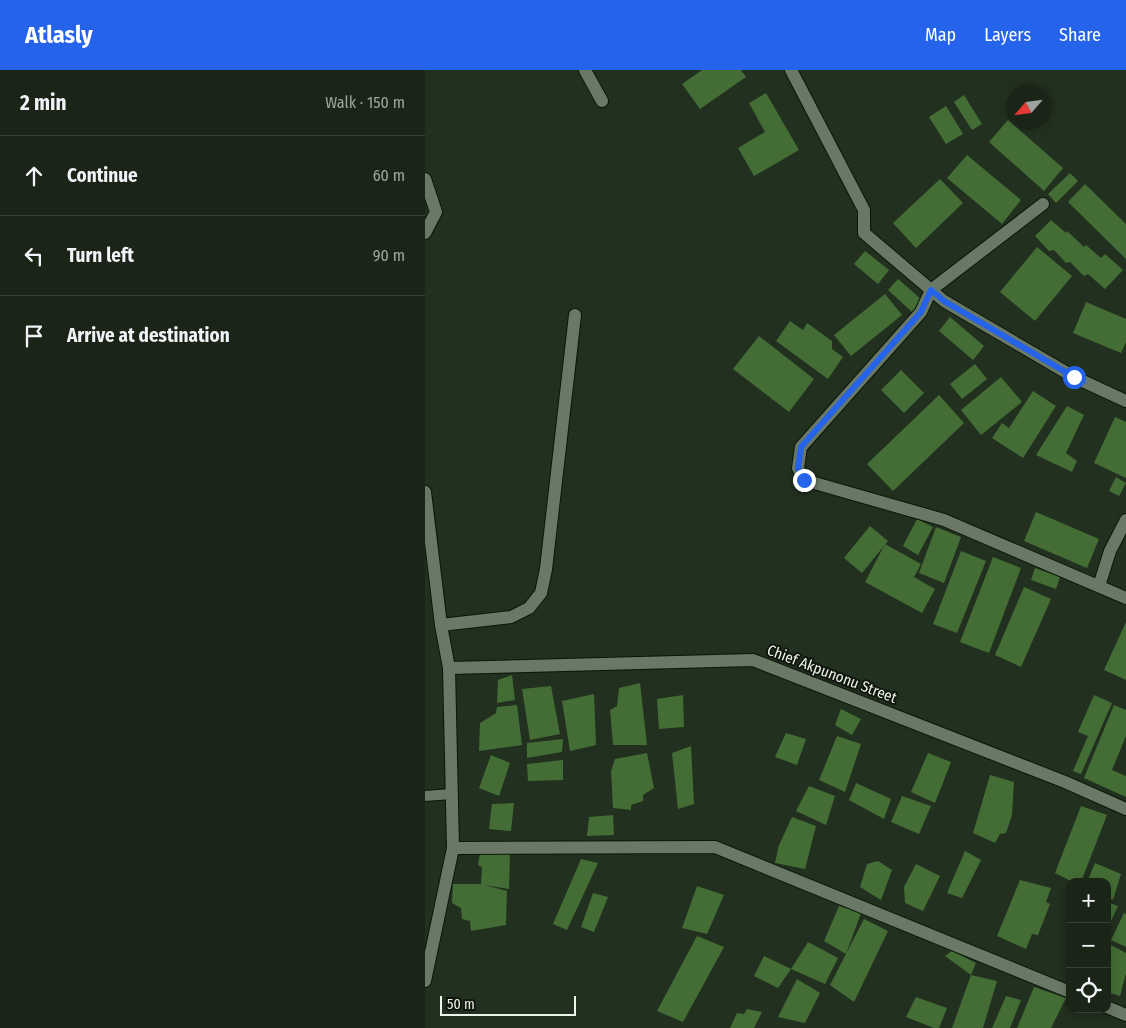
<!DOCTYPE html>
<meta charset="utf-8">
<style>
:root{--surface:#1a2417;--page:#273024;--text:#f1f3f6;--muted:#9fa4a1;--line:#384136;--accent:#2563eb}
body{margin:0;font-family:"Fira Sans Condensed",sans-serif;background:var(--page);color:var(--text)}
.controls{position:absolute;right:15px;bottom:15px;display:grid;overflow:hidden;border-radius:10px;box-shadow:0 2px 8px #0003}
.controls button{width:45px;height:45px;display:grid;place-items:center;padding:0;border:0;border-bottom:1px solid var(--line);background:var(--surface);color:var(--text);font:25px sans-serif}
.compass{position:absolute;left:581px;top:15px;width:45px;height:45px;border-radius:50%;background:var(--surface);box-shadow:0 2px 8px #0003;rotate:242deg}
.scale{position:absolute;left:15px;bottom:12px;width:136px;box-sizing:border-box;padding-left:5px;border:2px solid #ecf5e9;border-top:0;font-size:14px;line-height:18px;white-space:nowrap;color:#ecf5e9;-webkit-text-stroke:4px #10160e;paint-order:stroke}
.stop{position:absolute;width:15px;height:15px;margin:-11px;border:4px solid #2563eb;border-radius:50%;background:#fff}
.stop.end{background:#2563eb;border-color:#fff;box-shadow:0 1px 5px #0008}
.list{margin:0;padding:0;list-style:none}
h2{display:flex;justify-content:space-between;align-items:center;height:65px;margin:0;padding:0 20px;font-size:21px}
h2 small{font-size:16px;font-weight:400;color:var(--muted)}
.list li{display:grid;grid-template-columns:32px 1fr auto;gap:15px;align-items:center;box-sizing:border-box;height:80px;padding:0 20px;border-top:1px solid var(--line)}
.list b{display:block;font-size:19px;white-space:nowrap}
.list em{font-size:16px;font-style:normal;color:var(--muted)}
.icon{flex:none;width:28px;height:28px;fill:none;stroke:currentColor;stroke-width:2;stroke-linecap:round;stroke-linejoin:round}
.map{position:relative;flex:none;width:701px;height:958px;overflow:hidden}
header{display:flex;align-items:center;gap:30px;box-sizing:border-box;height:70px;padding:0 25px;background:var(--accent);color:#fff}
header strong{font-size:24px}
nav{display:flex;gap:28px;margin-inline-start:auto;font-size:18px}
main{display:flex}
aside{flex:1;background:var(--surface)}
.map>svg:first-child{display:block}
.building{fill:#436d35}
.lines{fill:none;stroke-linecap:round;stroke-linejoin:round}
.service-casing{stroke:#0b1708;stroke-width:12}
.minor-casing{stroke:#0b1708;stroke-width:14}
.service{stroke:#6a7966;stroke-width:10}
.minor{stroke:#6a7966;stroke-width:12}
.route{stroke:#2563eb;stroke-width:6}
.labels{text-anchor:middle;stroke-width:4;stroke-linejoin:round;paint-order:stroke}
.street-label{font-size:15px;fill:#ecf5e9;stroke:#10160e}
</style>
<header>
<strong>Atlasly</strong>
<nav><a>Map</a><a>Layers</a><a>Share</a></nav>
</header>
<main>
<aside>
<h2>2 min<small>Walk · 150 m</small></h2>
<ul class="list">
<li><svg class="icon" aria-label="ahead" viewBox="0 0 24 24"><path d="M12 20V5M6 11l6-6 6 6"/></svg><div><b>Continue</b></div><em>60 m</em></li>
<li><svg class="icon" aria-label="left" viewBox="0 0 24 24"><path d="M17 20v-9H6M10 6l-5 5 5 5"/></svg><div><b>Turn left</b></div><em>90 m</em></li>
<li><svg class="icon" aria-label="arrive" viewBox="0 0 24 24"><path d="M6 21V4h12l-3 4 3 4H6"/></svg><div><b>Arrive at destination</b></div></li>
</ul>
</aside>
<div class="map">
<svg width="701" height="958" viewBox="0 0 701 958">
<rect width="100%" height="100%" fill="#22301f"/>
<g class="building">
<polygon points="277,0 316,0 321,7 275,39 257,14"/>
<polygon points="341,23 374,80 329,106 313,78 340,62 324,33"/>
<polygon points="539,25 557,54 547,60 529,32"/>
<polygon points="521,36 538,64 521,74 504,47"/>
<polygon points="583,50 638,98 619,121 564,72"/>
<polygon points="542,85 596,130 577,154 522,108"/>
<polygon points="645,103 653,111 631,133 623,124"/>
<polygon points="515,109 538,133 491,178 468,153"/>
<polygon points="660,114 701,154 701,189 643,132"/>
<polygon points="626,150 641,163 642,161 659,177 661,175 676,188 680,184 698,200 680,219 663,204 659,206 645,192 641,193 629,180 624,181 610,166"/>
<polygon points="612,177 647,206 610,251 575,222"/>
<polygon points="440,181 464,200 453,214 429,194"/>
<polygon points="473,209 497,230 487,242 463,220"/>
<polygon points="460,224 477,245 426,286 409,265"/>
<polygon points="661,232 701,249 701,272 696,283 648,263"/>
<polygon points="525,247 559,276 548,290 514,261"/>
<polygon points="365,251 378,260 382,253 407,271 407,279 418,287 403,309 351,271"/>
<polygon points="334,266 389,309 364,342 308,299"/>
<polygon points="550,294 562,309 537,329 525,314"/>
<polygon points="476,300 499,323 479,343 456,320"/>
<polygon points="576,307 597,332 556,365 536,340"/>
<polygon points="608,321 631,336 598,388 567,368 577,353 584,358"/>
<polygon points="514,325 539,353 468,421 442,394"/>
<polygon points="642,336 659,345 641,383 652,391 647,402 611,385"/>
<polygon points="690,347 701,352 701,408 669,393"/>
<polygon points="691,407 701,413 694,426 684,421"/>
<polygon points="611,442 674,469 662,498 599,471"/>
<polygon points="492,449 508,457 493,485 478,476"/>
<polygon points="445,456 463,471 437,503 419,488"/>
<polygon points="511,457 536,467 519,513 494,503"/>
<polygon points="460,474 496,494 489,507 510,519 497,543 440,512"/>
<polygon points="536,481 561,491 532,563 508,554"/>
<polygon points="568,487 596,498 564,583 535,572"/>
<polygon points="610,498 635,507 631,519 606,510"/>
<polygon points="599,517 626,529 596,597 570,585"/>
<polygon points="701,552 701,610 679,600"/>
<polygon points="87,605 90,630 72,633 73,610"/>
<polygon points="215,613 222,675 188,675 185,640 192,636 194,618"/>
<polygon points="126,616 135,664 105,670 97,619"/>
<polygon points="169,624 171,675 145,681 137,631"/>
<polygon points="258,625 259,657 234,659 232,629"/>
<polygon points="669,625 687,633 656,704 648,701 663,666 653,662"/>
<polygon points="92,635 97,675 54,681 55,653 71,643 72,637"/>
<polygon points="689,635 701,640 701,666 687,700 701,706 701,727 659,708"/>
<polygon points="416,639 436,649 427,665 410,655"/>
<polygon points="361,663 381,669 372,695 350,687"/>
<polygon points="412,666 436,674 420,722 394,710"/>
<polygon points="138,669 137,682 102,688 102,673"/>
<polygon points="266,676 269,734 253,739 247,683"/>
<polygon points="222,683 229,718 218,725 218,731 206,735 206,740 188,738 186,701 190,689"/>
<polygon points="503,683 526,692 510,733 486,722"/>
<polygon points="66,685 85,693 74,726 54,718"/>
<polygon points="138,690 138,710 103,711 102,694"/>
<polygon points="565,705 589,712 587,745 581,763 575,764 570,773 548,763"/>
<polygon points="431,713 466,729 459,749 424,730"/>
<polygon points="384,716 410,726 401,755 371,741"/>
<polygon points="477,726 506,736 494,764 466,752"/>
<polygon points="89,733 86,761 64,759 67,734"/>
<polygon points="656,736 682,745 656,812 648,812 630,803"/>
<polygon points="188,745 189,765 162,766 164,747"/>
<polygon points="367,747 391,756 380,799 350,793 354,775"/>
<polygon points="540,781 556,790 537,828 522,823"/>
<polygon points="55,783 85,783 84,819 59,815 82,821 81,855 46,861 45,851 37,849 36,838 27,833 28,814 56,814 57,797 53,795"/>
<polygon points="156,789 173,793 142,860 128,854"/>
<polygon points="453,791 467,800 456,830 435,817 442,794"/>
<polygon points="670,793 696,804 688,830 682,828 682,812 662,812"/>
<polygon points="491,794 515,806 498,841 480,833 479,817"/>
<polygon points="595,810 626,818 621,832 625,834 613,865 607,864 601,879 572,866"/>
<polygon points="272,816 299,825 282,864 257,858"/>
<polygon points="168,823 183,827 169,862 156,857"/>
<polygon points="682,832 693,836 682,860"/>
<polygon points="414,836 436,843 421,884 399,871"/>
<polygon points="699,843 701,844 701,877 686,870"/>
<polygon points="439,849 463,861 429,932 405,915"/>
<polygon points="272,866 299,877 258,952 232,941"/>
<polygon points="383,872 413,888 400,914 366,899 353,918 329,906 339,886 366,899"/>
<polygon points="682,873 701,883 701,903 695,926 682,922"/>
<polygon points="527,881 551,893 546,905 520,886"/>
<polygon points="546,905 572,911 558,958 527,958"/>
<polygon points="372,909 395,923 380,953 353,947"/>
<polygon points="609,917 641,928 626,958 592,958"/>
<polygon points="581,926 596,930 585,958 567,958"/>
<polygon points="491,927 522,938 514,958 509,958 481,947"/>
<polygon points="322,939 337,942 329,958 305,958 312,943 319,944"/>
</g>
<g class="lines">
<g class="service-casing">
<polyline id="service" points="0,726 26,724"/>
</g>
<g class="minor-casing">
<g id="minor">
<polyline points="160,0 177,31"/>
<polyline points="366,0 439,140 439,163 519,231 649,307 701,331"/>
<polyline points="0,109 11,142 0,163"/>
<polyline points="618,134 506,220 496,242 376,377 373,398 379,410 519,450 701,528"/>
<polyline points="0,422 16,555 24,598 28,778 0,911"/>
<polyline points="674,516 685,481 701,450"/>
<polyline points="16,555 86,547 104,538 116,523 121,499 150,245"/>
<polyline points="24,598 328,590 640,712 701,739"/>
<polyline points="28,778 290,777 645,922"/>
<polyline points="682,937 701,945"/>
</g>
</g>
<use href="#service" class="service"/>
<use href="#minor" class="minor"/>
</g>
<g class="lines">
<polyline class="route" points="379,410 373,398 376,377 496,242 506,220 519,231 649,307"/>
</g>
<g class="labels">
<g class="street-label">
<text transform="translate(407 604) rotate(21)" y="5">Chief Akpunonu Street</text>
</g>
</g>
</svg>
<div class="controls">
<button>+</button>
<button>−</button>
<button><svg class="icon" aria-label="locate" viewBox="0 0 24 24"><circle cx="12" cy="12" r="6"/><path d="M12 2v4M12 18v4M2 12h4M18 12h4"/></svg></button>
</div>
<svg class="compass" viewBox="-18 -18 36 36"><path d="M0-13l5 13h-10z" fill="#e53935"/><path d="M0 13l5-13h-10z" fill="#9fa4a1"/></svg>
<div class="scale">50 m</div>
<div class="stop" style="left:649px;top:307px"></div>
<div class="stop end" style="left:379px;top:410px"></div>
</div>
</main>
